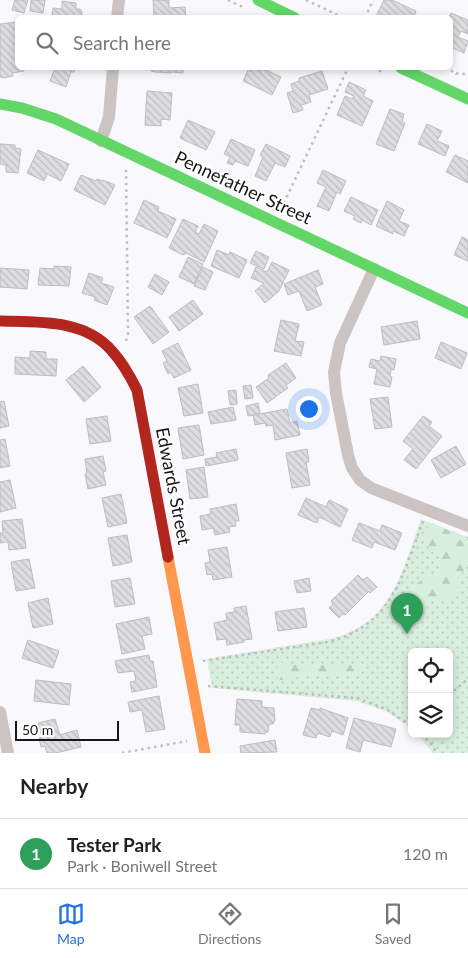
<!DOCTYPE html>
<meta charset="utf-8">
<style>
:root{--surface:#fff;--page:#f6f6f6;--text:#222;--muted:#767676;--line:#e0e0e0;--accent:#1a73e8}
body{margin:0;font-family:Lato,sans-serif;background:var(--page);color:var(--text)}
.controls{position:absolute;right:15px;bottom:15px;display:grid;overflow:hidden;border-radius:8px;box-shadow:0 2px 8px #0003}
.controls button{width:45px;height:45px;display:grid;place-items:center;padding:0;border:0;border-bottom:1px solid var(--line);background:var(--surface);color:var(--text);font:25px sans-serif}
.scale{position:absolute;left:15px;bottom:12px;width:104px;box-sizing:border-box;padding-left:5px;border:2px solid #17171a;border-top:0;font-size:14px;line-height:18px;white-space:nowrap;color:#17171a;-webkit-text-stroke:4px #fff;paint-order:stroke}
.you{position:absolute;left:308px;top:408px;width:18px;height:18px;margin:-12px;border:4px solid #fff;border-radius:50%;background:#1a73e8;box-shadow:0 0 0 8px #1a73e833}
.badge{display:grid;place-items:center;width:32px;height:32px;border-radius:50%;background:var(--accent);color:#fff;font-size:16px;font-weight:700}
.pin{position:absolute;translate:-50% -41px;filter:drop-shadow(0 1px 2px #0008)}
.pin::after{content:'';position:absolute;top:26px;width:18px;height:15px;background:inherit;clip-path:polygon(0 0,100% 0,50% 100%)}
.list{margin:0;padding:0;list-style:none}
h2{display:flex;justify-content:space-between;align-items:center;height:65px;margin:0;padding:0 20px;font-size:21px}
h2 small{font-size:16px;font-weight:400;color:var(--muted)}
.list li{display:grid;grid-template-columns:32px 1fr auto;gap:15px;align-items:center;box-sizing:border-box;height:70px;padding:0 20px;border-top:1px solid var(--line)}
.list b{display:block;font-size:19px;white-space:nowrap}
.list p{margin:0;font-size:16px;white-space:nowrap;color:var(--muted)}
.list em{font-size:16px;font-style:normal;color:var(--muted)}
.icon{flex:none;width:28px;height:28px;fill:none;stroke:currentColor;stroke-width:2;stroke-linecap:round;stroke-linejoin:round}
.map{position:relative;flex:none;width:468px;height:753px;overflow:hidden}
.search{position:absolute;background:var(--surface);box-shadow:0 2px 8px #0003;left:15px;right:15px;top:15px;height:55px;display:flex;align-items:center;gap:12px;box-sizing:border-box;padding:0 18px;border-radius:8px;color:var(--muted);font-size:19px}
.sheet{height:135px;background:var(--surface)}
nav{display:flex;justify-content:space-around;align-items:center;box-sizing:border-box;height:70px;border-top:1px solid var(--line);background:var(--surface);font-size:14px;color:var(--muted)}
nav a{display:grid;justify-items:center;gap:2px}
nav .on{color:var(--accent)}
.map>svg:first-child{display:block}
.grass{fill:url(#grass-dots)}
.forest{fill:url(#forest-firs)}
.building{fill:url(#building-back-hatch);stroke:#bdbdc0}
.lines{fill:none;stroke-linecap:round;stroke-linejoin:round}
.path{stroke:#c2bcbe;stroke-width:2.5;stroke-dasharray:2.5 4;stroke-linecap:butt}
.street{stroke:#ccc3c3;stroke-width:12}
.fast{stroke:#63d668;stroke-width:11}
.slow{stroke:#ff974d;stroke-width:11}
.jam{stroke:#b3261e;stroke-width:11}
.labels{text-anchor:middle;stroke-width:4.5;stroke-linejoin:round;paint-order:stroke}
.street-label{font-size:18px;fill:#17171a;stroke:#fff}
</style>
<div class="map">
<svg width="468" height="753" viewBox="0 0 468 753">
<defs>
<pattern id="grass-dots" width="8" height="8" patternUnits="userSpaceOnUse" patternTransform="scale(1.25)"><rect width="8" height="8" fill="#d8efdd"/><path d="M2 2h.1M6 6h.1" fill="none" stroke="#b9ccbd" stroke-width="1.8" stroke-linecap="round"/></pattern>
<pattern id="forest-firs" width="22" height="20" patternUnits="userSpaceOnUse" patternTransform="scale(1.25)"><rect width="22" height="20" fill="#d8efdd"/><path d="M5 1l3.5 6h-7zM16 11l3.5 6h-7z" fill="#b9ccbd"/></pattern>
<pattern id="building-back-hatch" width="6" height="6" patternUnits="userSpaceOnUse" patternTransform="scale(1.25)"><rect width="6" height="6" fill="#dedee1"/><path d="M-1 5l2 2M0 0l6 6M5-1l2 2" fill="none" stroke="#bebec0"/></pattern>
</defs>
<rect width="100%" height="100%" fill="#f8f8fd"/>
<path class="grass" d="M 421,519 L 468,537 L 468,753 L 433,753 L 417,734 L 449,734 L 449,652 L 412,652 L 412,729 L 387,712 L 357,701 L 212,688 L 207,659 L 335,638 C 349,633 362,627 373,617 C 399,593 409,552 421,519 Z"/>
<g class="forest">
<polygon points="434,524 468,539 468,566 458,577 458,588 452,601 439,598 415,609 410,605 405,595 420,581 441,569 441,558 434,554 422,537 427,528"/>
<polygon points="285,661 293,665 366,665 366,670 355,674 295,677 288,680 280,680 274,674 279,665"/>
</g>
<g class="building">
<polygon points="15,0 28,0 24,13 12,10"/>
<polygon points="31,0 45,0 43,13 30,11"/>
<polygon points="153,0 169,0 169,8 185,7 186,18 154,18"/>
<polygon points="384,0 392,0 416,11 414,18 376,16"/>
<polygon points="62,1 76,3 76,9 80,9 82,12 81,18 52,18 53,8 62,9"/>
<polygon points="451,13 468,20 468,34 461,31 458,37 468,41 464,53 450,47 450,18 449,18"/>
<polygon points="17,22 18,68 24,68 24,71 12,73 13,76 2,78 0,76 0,24"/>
<polygon points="55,68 75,68 74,72 71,72 66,87 50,81"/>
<polygon points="151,68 183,68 183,73 171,72 171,73 155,72 151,71"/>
<polygon points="249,68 254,68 261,71 262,68 281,77 272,95 243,81"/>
<polygon points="322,71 328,89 309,95 311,102 301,105 303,110 293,113 287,93 293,91 291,84 299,81 299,78"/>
<polygon points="349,82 366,90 363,96 373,101 362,126 337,115 345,96 352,99 354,96 345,92"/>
<polygon points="147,91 172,93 170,120 161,119 161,126 145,125"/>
<polygon points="390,109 404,114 402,122 405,123 394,151 376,144"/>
<polygon points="188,120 215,132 206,150 180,138"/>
<polygon points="427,124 442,131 437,141 449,146 445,156 418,144"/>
<polygon points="231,139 255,150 248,166 235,161 233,165 227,163 230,157 224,154"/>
<polygon points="0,144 15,145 15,148 21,149 18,173 6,172 6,165 0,164"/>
<polygon points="266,144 290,156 285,167 275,163 266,181 255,176 263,157 260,155"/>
<polygon points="38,150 69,164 61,181 47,174 44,181 27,173"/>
<polygon points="455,155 468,161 468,183 446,172"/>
<polygon points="323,170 346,181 340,194 337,192 329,211 317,206 326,187 317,183"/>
<polygon points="81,175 96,181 97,179 103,181 103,180 115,185 105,205 74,190"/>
<polygon points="351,197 378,210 371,225 362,220 361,223 353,219 355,216 344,211"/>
<polygon points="144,200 159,207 158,211 176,219 167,238 134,223"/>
<polygon points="387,201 404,210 399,221 409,225 404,236 393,231 393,234 376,226"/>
<polygon points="183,219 198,226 195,232 199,234 204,224 218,231 204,262 186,253 183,255 169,248"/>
<polygon points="462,237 468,240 468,261 454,255"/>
<polygon points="217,250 229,255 230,252 247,260 239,278 211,266"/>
<polygon points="256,251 269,257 264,269 250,263"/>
<polygon points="188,257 203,264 194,284 179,277"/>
<polygon points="272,262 289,270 279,291 265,303 255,291 264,283 251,278 256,267 267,272"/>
<polygon points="54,266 71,267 69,286 38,285 40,268 54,269"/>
<polygon points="203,267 213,272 205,290 194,286"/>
<polygon points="0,268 29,270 27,289 0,287"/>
<polygon points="318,270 323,284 315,287 322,305 307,311 299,291 288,295 284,284"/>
<polygon points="89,273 103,278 101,283 114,287 107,305 94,300 95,297 82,293"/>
<polygon points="155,274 169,282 162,295 148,287"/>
<polygon points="193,300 203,314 179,331 169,317"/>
<polygon points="150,306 169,332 153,344 134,317"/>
<polygon points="281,320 299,324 295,341 304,342 301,356 274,351"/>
<polygon points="417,321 420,339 384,345 381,327"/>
<polygon points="441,342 467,353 461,369 435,358"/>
<polygon points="178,343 191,370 174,378 171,372 168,374 163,363 167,361 162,351"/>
<polygon points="30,351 46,352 46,359 57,359 56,376 15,374 15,357 30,358"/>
<polygon points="381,356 396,359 394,370 391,369 390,377 392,377 390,387 374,384 377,369 369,367 371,359 380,361"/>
<polygon points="286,363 296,378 286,385 288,388 267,403 256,387 269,378 268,375"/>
<polygon points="83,366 101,387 84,402 66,380"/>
<polygon points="198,384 203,413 184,416 178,388"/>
<polygon points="251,385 253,398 245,399 243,386"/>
<polygon points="236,390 237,404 230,405 228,391"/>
<polygon points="388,397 392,427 375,429 370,399"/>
<polygon points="4,401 9,426 0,428 0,402"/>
<polygon points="258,403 260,414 248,416 246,406"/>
<polygon points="233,407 236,420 211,424 208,412"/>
<polygon points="287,409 290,423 297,421 300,435 275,440 273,425 266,426 265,423 255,425 253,415"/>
<polygon points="107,416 111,441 90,444 86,419"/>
<polygon points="423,416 432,422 429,426 442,436 416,469 404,460 413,449 403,441"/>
<polygon points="199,425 204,455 183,459 178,428"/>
<polygon points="5,439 10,466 0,468 0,440"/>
<polygon points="456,446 466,464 441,478 431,460"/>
<polygon points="236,449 238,460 206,466 205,459 217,457 216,453"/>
<polygon points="307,449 309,462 306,462 310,485 292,488 286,453"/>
<polygon points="103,456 106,471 103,472 106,485 88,489 85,474 87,473 85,459"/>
<polygon points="204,467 208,497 190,499 186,470"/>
<polygon points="10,480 16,508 0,512 0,482"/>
<polygon points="121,494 127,523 108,527 102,498"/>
<polygon points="306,498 326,507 329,500 348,509 340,527 319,517 317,523 298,515"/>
<polygon points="236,504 239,521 235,521 236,526 229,527 230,532 215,535 213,528 202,530 200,516 211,514 210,509"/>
<polygon points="22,519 26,548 9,550 8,542 0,543 0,533 3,533 2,521"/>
<polygon points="359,523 380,531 382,525 402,533 395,550 374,542 372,548 352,540"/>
<polygon points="127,535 132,562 113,566 108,538"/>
<polygon points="227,547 232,577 213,580 212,574 207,575 205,563 210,562 208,550"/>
<polygon points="29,559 35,588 16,591 11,562"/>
<polygon points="358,575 363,580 367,577 377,587 370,593 369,591 345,615 343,614 339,618 329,608 333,604 331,601"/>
<polygon points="130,578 135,604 115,607 111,581"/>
<polygon points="309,578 311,591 297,593 294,581"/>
<polygon points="48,598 53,624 33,628 28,603"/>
<polygon points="246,606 252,639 244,640 244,642 227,645 226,639 217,640 214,623 227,620 226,613 235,612 234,608"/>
<polygon points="304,608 307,627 278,631 275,612"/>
<polygon points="149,617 152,634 142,636 145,649 122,654 116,624"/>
<polygon points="28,640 59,651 53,668 22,658"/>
<polygon points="149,655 150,661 153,661 157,687 132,692 130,682 136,681 134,671 118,673 115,661"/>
<polygon points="36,680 71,684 69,705 34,701"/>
<polygon points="159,696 165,729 146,732 142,710 130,712 128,702"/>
<polygon points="237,699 262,701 262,707 274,708 275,721 274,721 273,724 269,724 268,732 265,732 265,734 240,732 240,725 235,725"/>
<polygon points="311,708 320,710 320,708 348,718 343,735 332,731 330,737 318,733 316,738 303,735"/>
<polygon points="354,718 396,729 391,747 363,740 360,752 346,748"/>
<polygon points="55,719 60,735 77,730 81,747 56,753 47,753 45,746 41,747 39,738 42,737 38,723"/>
<polygon points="275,740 277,752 241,753 240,746"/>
</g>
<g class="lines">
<g class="path">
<polyline points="228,0 245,8"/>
<polyline points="306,0 344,18"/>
<polyline points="365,18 373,0"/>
<polyline points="373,68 385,73"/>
<polyline points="445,68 456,73 456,75"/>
<polyline points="456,73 464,74 468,72"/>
<polyline points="281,209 348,68"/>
<polyline points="126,341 128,334 126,170"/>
<path d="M 203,661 L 328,642 C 393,625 402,576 423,521"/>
<polyline points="208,686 357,698 386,709 412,726"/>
<polyline points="449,695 468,679"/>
<polyline points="421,734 431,744 437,753"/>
<polyline points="122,753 187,741"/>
</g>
<g class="street">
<polyline points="117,18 119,0"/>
<polyline points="101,141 109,117 113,68"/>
<polyline points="374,269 340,343 334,372 336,393 348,455 352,468 360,480 371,488 468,526"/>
<polyline points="0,712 8,753"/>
</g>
<g class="fast">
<polyline points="258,0 295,18"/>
<polyline points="401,68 468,99"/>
<polyline points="0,104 22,108 56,119 468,313"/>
</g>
<polyline class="slow" points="168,557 205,753"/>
<path class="jam" d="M 0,321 C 38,322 85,319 112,351 C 123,363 130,376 137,390 L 168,557"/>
</g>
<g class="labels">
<g class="street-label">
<text transform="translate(243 188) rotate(25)" y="6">Pennefather Street</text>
<text transform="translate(173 486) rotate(79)" y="6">Edwards Street</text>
</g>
</g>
</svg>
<div class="controls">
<button><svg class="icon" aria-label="locate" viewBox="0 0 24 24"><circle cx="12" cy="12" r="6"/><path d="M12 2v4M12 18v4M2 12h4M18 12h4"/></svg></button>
<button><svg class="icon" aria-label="layers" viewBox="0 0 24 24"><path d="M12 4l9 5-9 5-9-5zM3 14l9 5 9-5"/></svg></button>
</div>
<div class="scale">50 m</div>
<div class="you"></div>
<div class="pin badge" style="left:407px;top:634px;background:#2e9e5b">1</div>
<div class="search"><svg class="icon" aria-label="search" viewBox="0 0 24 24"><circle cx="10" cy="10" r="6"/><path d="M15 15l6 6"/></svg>Search here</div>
</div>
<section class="sheet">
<h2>Nearby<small></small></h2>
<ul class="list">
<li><span class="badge" style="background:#2e9e5b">1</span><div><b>Tester Park</b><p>Park · Boniwell Street</p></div><em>120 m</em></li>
</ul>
</section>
<nav>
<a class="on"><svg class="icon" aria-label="map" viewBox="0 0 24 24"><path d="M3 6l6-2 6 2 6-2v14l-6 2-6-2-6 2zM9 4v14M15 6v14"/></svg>Map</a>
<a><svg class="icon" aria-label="directions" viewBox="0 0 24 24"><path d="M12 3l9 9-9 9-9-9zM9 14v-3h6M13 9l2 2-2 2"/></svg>Directions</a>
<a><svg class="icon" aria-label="saved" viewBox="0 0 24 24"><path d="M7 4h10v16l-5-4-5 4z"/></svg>Saved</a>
</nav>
